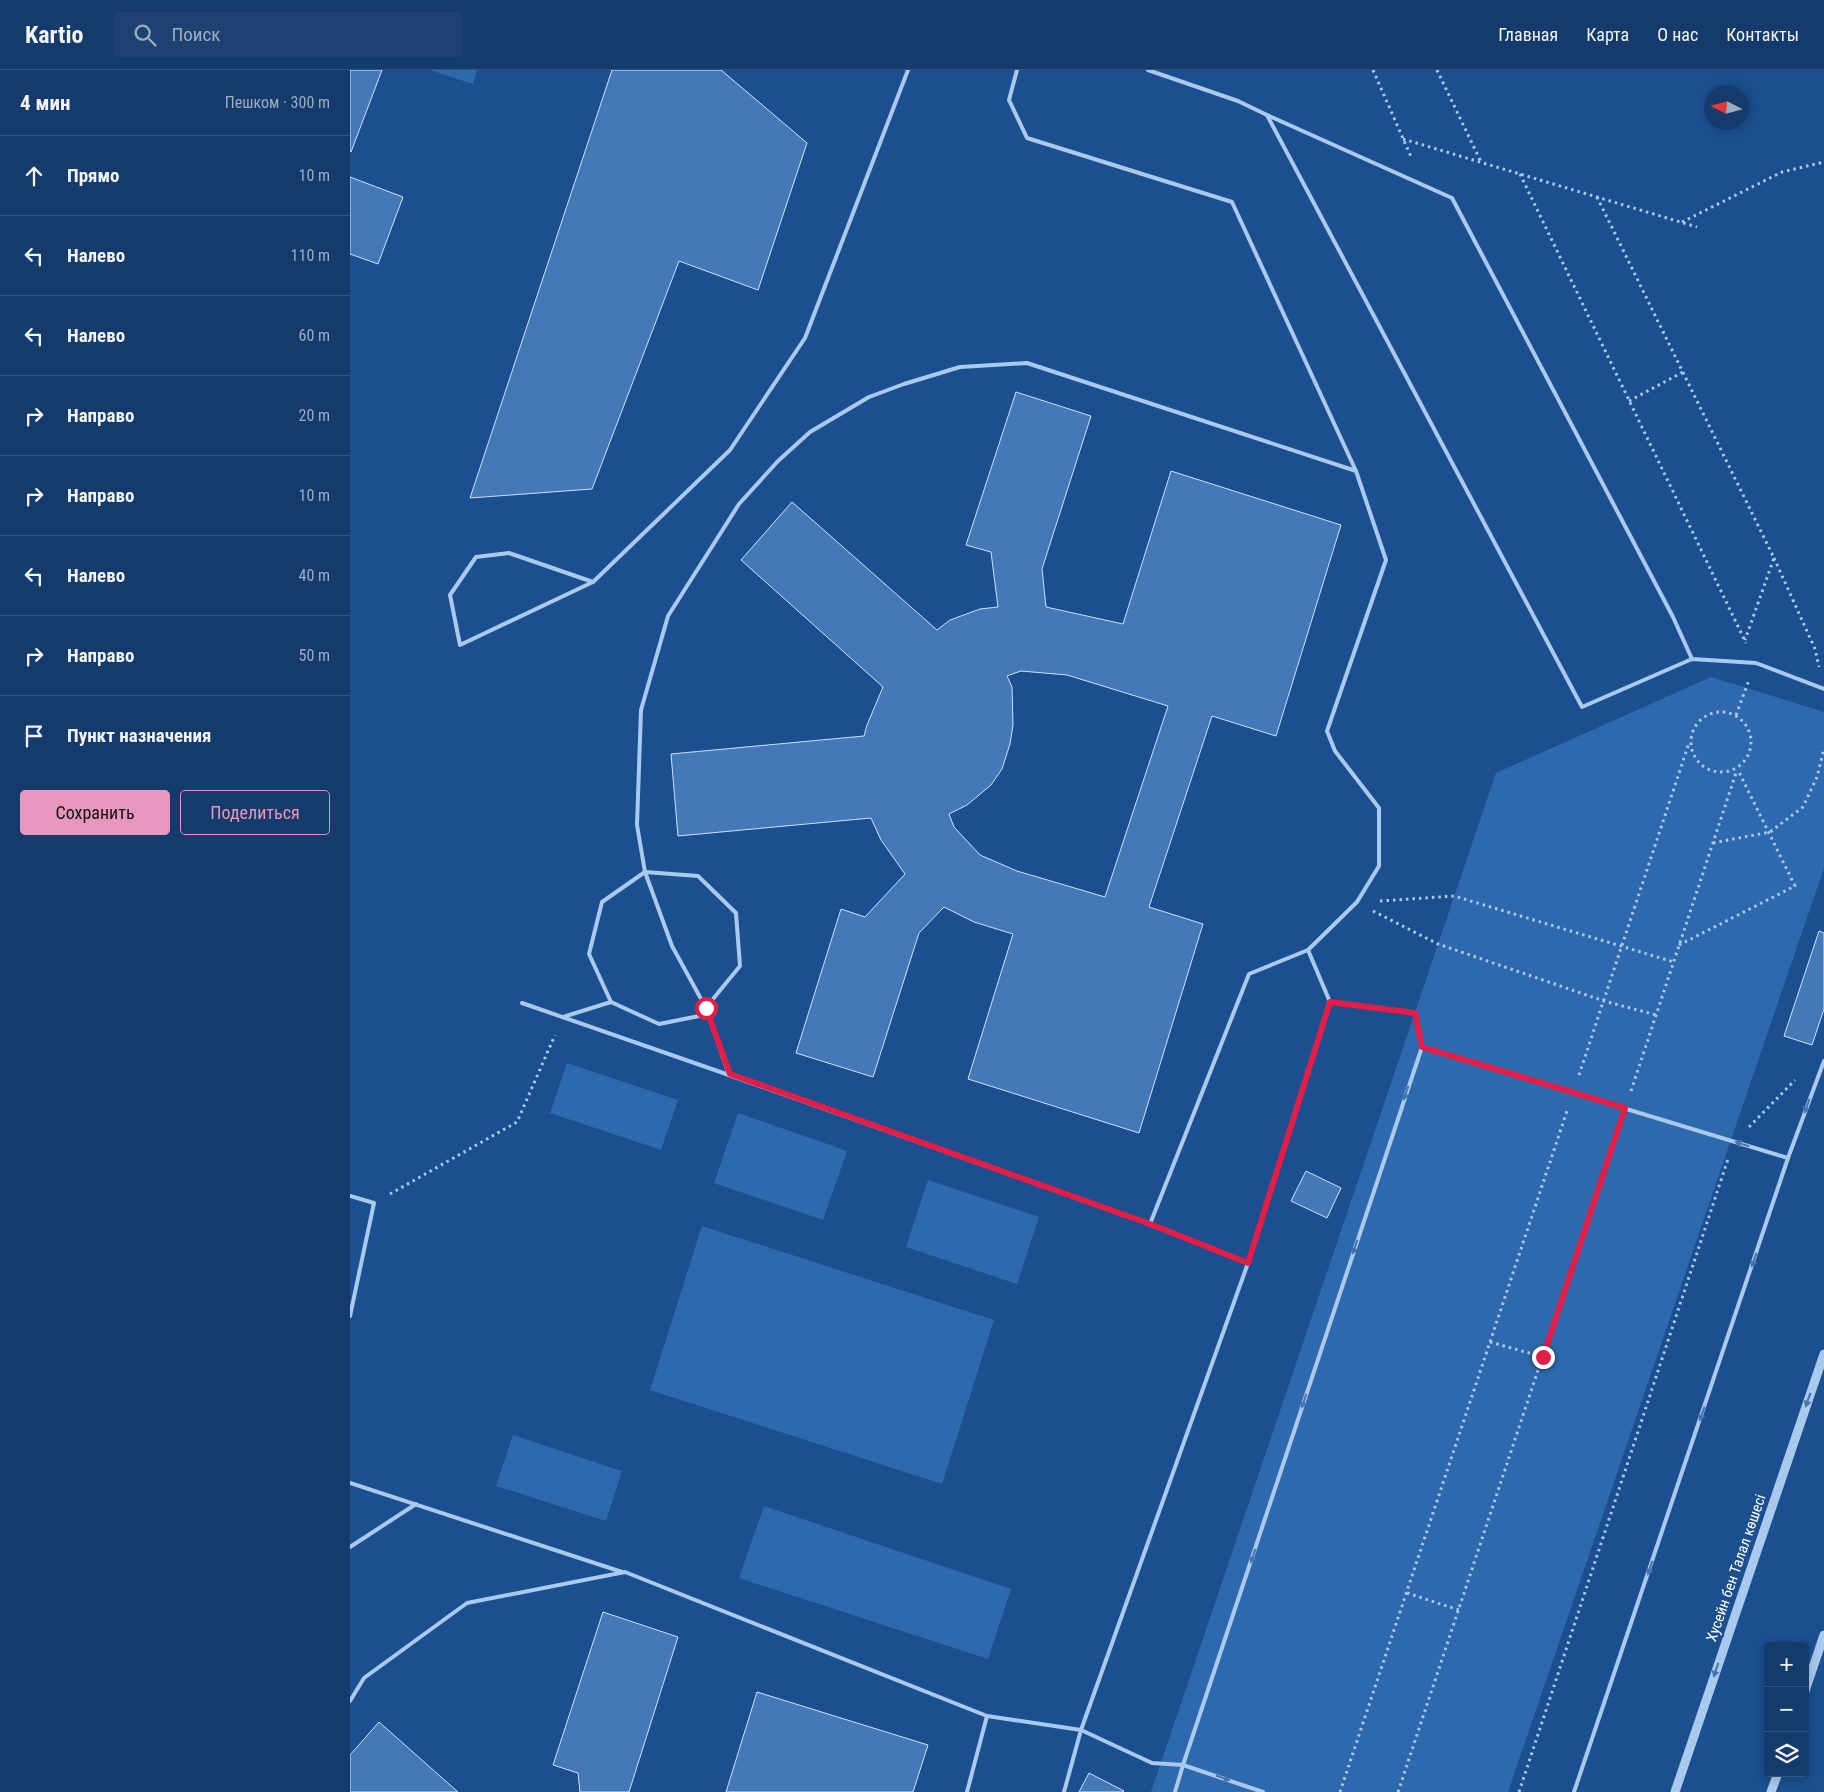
<!DOCTYPE html>
<html lang="ru">
<meta charset="utf-8">
<style>
:root{--surface:#143b6b;--page:#1d4271;--text:#f1f3f6;--muted:#9dadc1;--line:#33557e;--accent:#e797bd}
body{margin:0;font-family:"Roboto Condensed",sans-serif;background:var(--page);color:var(--text)}
.controls{position:absolute;right:15px;bottom:15px;display:grid;overflow:hidden;border-radius:5px;box-shadow:0 2px 12px #0003}
.controls button{width:45px;height:45px;display:grid;place-items:center;padding:0;border:0;border-bottom:1px solid var(--line);background:var(--surface);color:var(--text);font:25px sans-serif}
.compass{position:absolute;left:1354px;top:15px;width:45px;height:45px;border-radius:50%;background:var(--surface);box-shadow:0 2px 12px #0003;rotate:276deg}
.stop{position:absolute;width:15px;height:15px;margin:-11px;border:4px solid #e11d48;border-radius:50%;background:#fff}
.stop.end{background:#e11d48;border-color:#fff;box-shadow:0 1px 5px #0008}
.list{margin:0;padding:0;list-style:none}
h2{display:flex;justify-content:space-between;align-items:center;height:65px;margin:0;padding:0 20px;font-size:21px}
h2 small{font-size:16px;font-weight:400;color:var(--muted)}
.list li{display:grid;grid-template-columns:32px 1fr auto;gap:15px;align-items:center;box-sizing:border-box;height:80px;padding:0 20px;border-top:1px solid var(--line)}
.list b{display:block;font-size:19px;white-space:nowrap}
.list em{font-size:16px;font-style:normal;color:var(--muted)}
.actions{display:flex;gap:10px;padding:15px 20px}
.actions a{flex:1;padding:11px 0;border:1px solid var(--accent);border-radius:5px;text-align:center;font-size:18px;color:var(--accent)}
.actions .main{background:var(--accent);color:#111}
.icon{flex:none;width:28px;height:28px;fill:none;stroke:currentColor;stroke-width:2;stroke-linecap:round;stroke-linejoin:round}
.map{position:relative;flex:none;width:1474px;height:1722px;overflow:hidden}
header{display:flex;align-items:center;gap:30px;box-sizing:border-box;height:70px;padding:0 25px;background:var(--surface);border-bottom:1px solid var(--line)}
header strong{font-size:24px}
nav{display:flex;gap:28px;margin-inline-start:auto;font-size:18px}
.search{width:350px;height:45px;background:var(--page);display:flex;align-items:center;gap:12px;box-sizing:border-box;padding:0 18px;border-radius:5px;color:var(--muted);font-size:19px}
main{display:flex}
aside{flex:1;background:var(--surface)}
.map>svg:first-child{display:block}
.green{fill:#2e69ad}
.building{fill:#4478b7;stroke:#cfe3fa;fill-rule:evenodd}
.lines{fill:none;stroke-linecap:round;stroke-linejoin:round}
.path{stroke:#a9c9ee;stroke-width:3;stroke-dasharray:2.5 4;stroke-linecap:butt}
.service{stroke:#a9c9ee;stroke-width:4}
.tertiary{stroke:#a9c9ee;stroke-width:9}
.oneway{fill:#4674ac}
.route{stroke:#e11d48;stroke-width:6}
.labels{text-anchor:middle;stroke-width:5;stroke-linejoin:round;paint-order:stroke}
.street-label{font-size:15px;fill:#fff;stroke:#1b4f8f}
</style>
<header>
<strong>Kartio</strong>
<div class="search"><svg class="icon" aria-label="search" viewBox="0 0 24 24"><circle cx="10" cy="10" r="6"/><path d="M15 15l6 6"/></svg>Поиск</div>
<nav><a>Главная</a><a>Карта</a><a>О нас</a><a>Контакты</a></nav>
</header>
<main>
<aside>
<h2>4 мин<small>Пешком · 300 m</small></h2>
<ul class="list">
<li><svg class="icon" aria-label="ahead" viewBox="0 0 24 24"><path d="M12 20V5M6 11l6-6 6 6"/></svg><div><b>Прямо</b></div><em>10 m</em></li>
<li><svg class="icon" aria-label="left" viewBox="0 0 24 24"><path d="M17 20v-9H6M10 6l-5 5 5 5"/></svg><div><b>Налево</b></div><em>110 m</em></li>
<li><svg class="icon" aria-label="left" viewBox="0 0 24 24"><path d="M17 20v-9H6M10 6l-5 5 5 5"/></svg><div><b>Налево</b></div><em>60 m</em></li>
<li><svg class="icon" aria-label="right" viewBox="0 0 24 24"><path d="M7 20v-9h11M14 6l5 5-5 5"/></svg><div><b>Направо</b></div><em>20 m</em></li>
<li><svg class="icon" aria-label="right" viewBox="0 0 24 24"><path d="M7 20v-9h11M14 6l5 5-5 5"/></svg><div><b>Направо</b></div><em>10 m</em></li>
<li><svg class="icon" aria-label="left" viewBox="0 0 24 24"><path d="M17 20v-9H6M10 6l-5 5 5 5"/></svg><div><b>Налево</b></div><em>40 m</em></li>
<li><svg class="icon" aria-label="right" viewBox="0 0 24 24"><path d="M7 20v-9h11M14 6l5 5-5 5"/></svg><div><b>Направо</b></div><em>50 m</em></li>
<li><svg class="icon" aria-label="arrive" viewBox="0 0 24 24"><path d="M6 21V4h12l-3 4 3 4H6"/></svg><div><b>Пункт назначения</b></div></li>
</ul>
<div class="actions"><a class="main">Сохранить</a><a>Поделиться</a></div>
</aside>
<div class="map">
<svg width="1474" height="1722" viewBox="0 0 1474 1722">
<rect width="100%" height="100%" fill="#1b4f8f"/>
<g class="green">
<polygon points="80,0 127,0 123,14"/>
<polygon points="1361,607 1474,642 1474,798 1158,1722 801,1722 1146,703"/>
<polygon points="217,993 328,1030 311,1080 200,1043"/>
<polygon points="388,1043 497,1081 473,1150 364,1113"/>
<polygon points="578,1110 689,1147 667,1214 556,1177"/>
<polygon points="352,1156 644,1250 592,1414 300,1320"/>
<polygon points="163,1365 272,1401 256,1451 146,1416"/>
<polygon points="414,1436 661,1519 638,1589 389,1508"/>
</g>
<g class="building">
<polygon points="0,0 32,0 1,82 0,81"/>
<polygon points="262,0 371,0 457,73 408,220 329,191 242,419 120,428"/>
<polygon points="0,107 53,127 28,194 0,184"/>
<path d="M 666,322 L 741,346 L 692,499 L 696,537 L 773,554 L 821,401 L 991,455 L 926,666 L 862,646 L 799,837 L 853,854 L 789,1063 L 618,1009 L 663,864 L 624,852 L 594,837 L 569,863 L 523,1007 L 446,983 L 491,839 L 515,847 L 555,804 L 531,770 L 521,748 L 328,766 L 321,684 L 514,666 L 517,655 L 533,617 L 391,490 L 442,432 L 587,560 L 600,550 L 630,539 L 648,537 L 641,482 L 616,475 ZM 671,601 L 717,605 L 818,636 L 755,827 L 667,801 L 630,785 L 604,757 L 599,744 L 617,735 L 641,715 L 652,699 L 660,674 L 663,655 L 662,617 L 657,606 Z"/>
<polygon points="1469,861 1474,863 1474,939 1462,975 1434,966"/>
<polygon points="956,1101 991,1118 977,1148 941,1131"/>
<polygon points="253,1542 328,1567 279,1722 230,1722 228,1703 203,1695"/>
<polygon points="407,1622 578,1675 563,1722 376,1722"/>
<polygon points="29,1652 108,1722 0,1722 0,1685"/>
<polygon points="739,1703 774,1721 773,1722 729,1722"/>
</g>
<g class="lines">
<g class="path">
<polyline points="1023,0 1062,89"/>
<polyline points="1087,0 1131,92"/>
<polyline points="1053,69 1347,157"/>
<polyline points="1170,104 1396,573"/>
<polyline points="1247,127 1424,488 1395,570"/>
<polyline points="1332,152 1432,102 1474,92"/>
<polyline points="1279,331 1333,302"/>
<polyline points="1424,488 1465,579 1469,597"/>
<circle cx="1371" cy="672" r="30"/>
<polyline points="1386,645 1399,610"/>
<polyline points="1363,773 1420,762 1453,737 1467,707 1474,679"/>
<polyline points="1030,831 1104,826 1324,892"/>
<polyline points="1023,841 1088,874 1254,931 1306,945"/>
<polyline points="1329,875 1445,816 1388,700"/>
<polyline points="1229,1005 1339,673"/>
<polyline points="1281,1021 1387,700"/>
<polyline points="1399,1057 1445,1010"/>
<polyline points="40,1124 167,1052 205,965"/>
<polyline points="1140,1272 1193,1287"/>
<polyline points="1057,1523 1109,1540"/>
<polyline points="990,1722 1217,1041"/>
<polyline points="1048,1722 1269,1056"/>
<polyline points="1169,1722 1378,1089"/>
</g>
<g class="service">
<polyline points="667,0 659,30 677,68 882,132 1006,401"/>
<polyline points="798,0 888,31 917,45"/>
<polyline points="243,512 159,483 126,487 100,525 110,575 243,512 380,380 455,268 558,0"/>
<polyline points="1342,589 1323,547 1102,128 917,45 1232,637 1342,589 1406,593 1474,619"/>
<polygon points="295,802 348,806 386,843 390,896 349,946 309,954 261,932 239,884 252,832"/>
<polyline points="172,933 379,1005"/>
<polyline points="213,947 261,932"/>
<polyline points="1072,977 1438,1088"/>
<polyline points="0,1126 24,1133 0,1246"/>
<polyline points="800,1154 899,904 958,880"/>
<polyline points="898,1193 800,1154 379,1005 356,938 322,876 295,802 287,755 291,640 318,546 389,434 428,391 460,362 519,327 554,314 610,297 677,293 1006,401 1036,490 977,661 985,681 1029,738 1029,796 1007,832 958,880 980,932"/>
<polyline points="0,1413 272,1502"/>
<polyline points="0,1477 66,1434"/>
<polyline points="0,1631 14,1608 117,1533 275,1502 637,1646 731,1660 714,1722"/>
<polyline points="617,1722 637,1646"/>
<polyline points="825,1722 833,1695 802,1693 731,1660 898,1193 980,932 1065,943 1072,977 833,1695 913,1722"/>
<polyline points="1224,1722 1438,1088 1474,991"/>
</g>
<g class="tertiary">
<polyline points="1455,1621 1474,1565"/>
<polyline points="1325,1722 1474,1284"/>
<polyline points="1421,1722 1428,1703"/>
</g>
</g>
<defs><path id="oneway-solid" d="M-6-.8H1V-3.2L6.5 0L1 3.2V.8H-6Z" transform="scale(1.25)"/></defs>
<g class="oneway">
<use href="#oneway-solid" transform="translate(1056 1023) rotate(108)"/>
<use href="#oneway-solid" transform="translate(1457 1036) rotate(110)"/>
<use href="#oneway-solid" transform="translate(1392 1074) rotate(-163)"/>
<use href="#oneway-solid" transform="translate(1005 1177) rotate(108)"/>
<use href="#oneway-solid" transform="translate(1404 1190) rotate(109)"/>
<use href="#oneway-solid" transform="translate(1458 1330) rotate(109)"/>
<use href="#oneway-solid" transform="translate(954 1331) rotate(108)"/>
<use href="#oneway-solid" transform="translate(1352 1344) rotate(109)"/>
<use href="#oneway-solid" transform="translate(903 1486) rotate(108)"/>
<use href="#oneway-solid" transform="translate(1300 1498) rotate(109)"/>
<use href="#oneway-solid" transform="translate(1366 1600) rotate(109)"/>
<use href="#oneway-solid" transform="translate(873 1708) rotate(19)"/>
</g>
<g class="lines">
<polyline class="route" points="356,938 380,1004 800,1154 898,1193 980,932 1065,943 1072,977 1275,1038 1193,1287"/>
</g>
<g class="labels">
<g class="street-label">
<text transform="translate(1386 1498) rotate(-71)" y="5">Хусейн бен Талал көшесі</text>
</g>
</g>
</svg>
<div class="controls">
<button>+</button>
<button>−</button>
<button><svg class="icon" aria-label="layers" viewBox="0 0 24 24"><path d="M12 4l9 5-9 5-9-5zM3 14l9 5 9-5"/></svg></button>
</div>
<svg class="compass" viewBox="-18 -18 36 36"><path d="M0-13l5 13h-10z" fill="#e53935"/><path d="M0 13l5-13h-10z" fill="#9dadc1"/></svg>
<div class="stop" style="left:356px;top:938px"></div>
<div class="stop end" style="left:1193px;top:1287px"></div>
</div>
</main>
